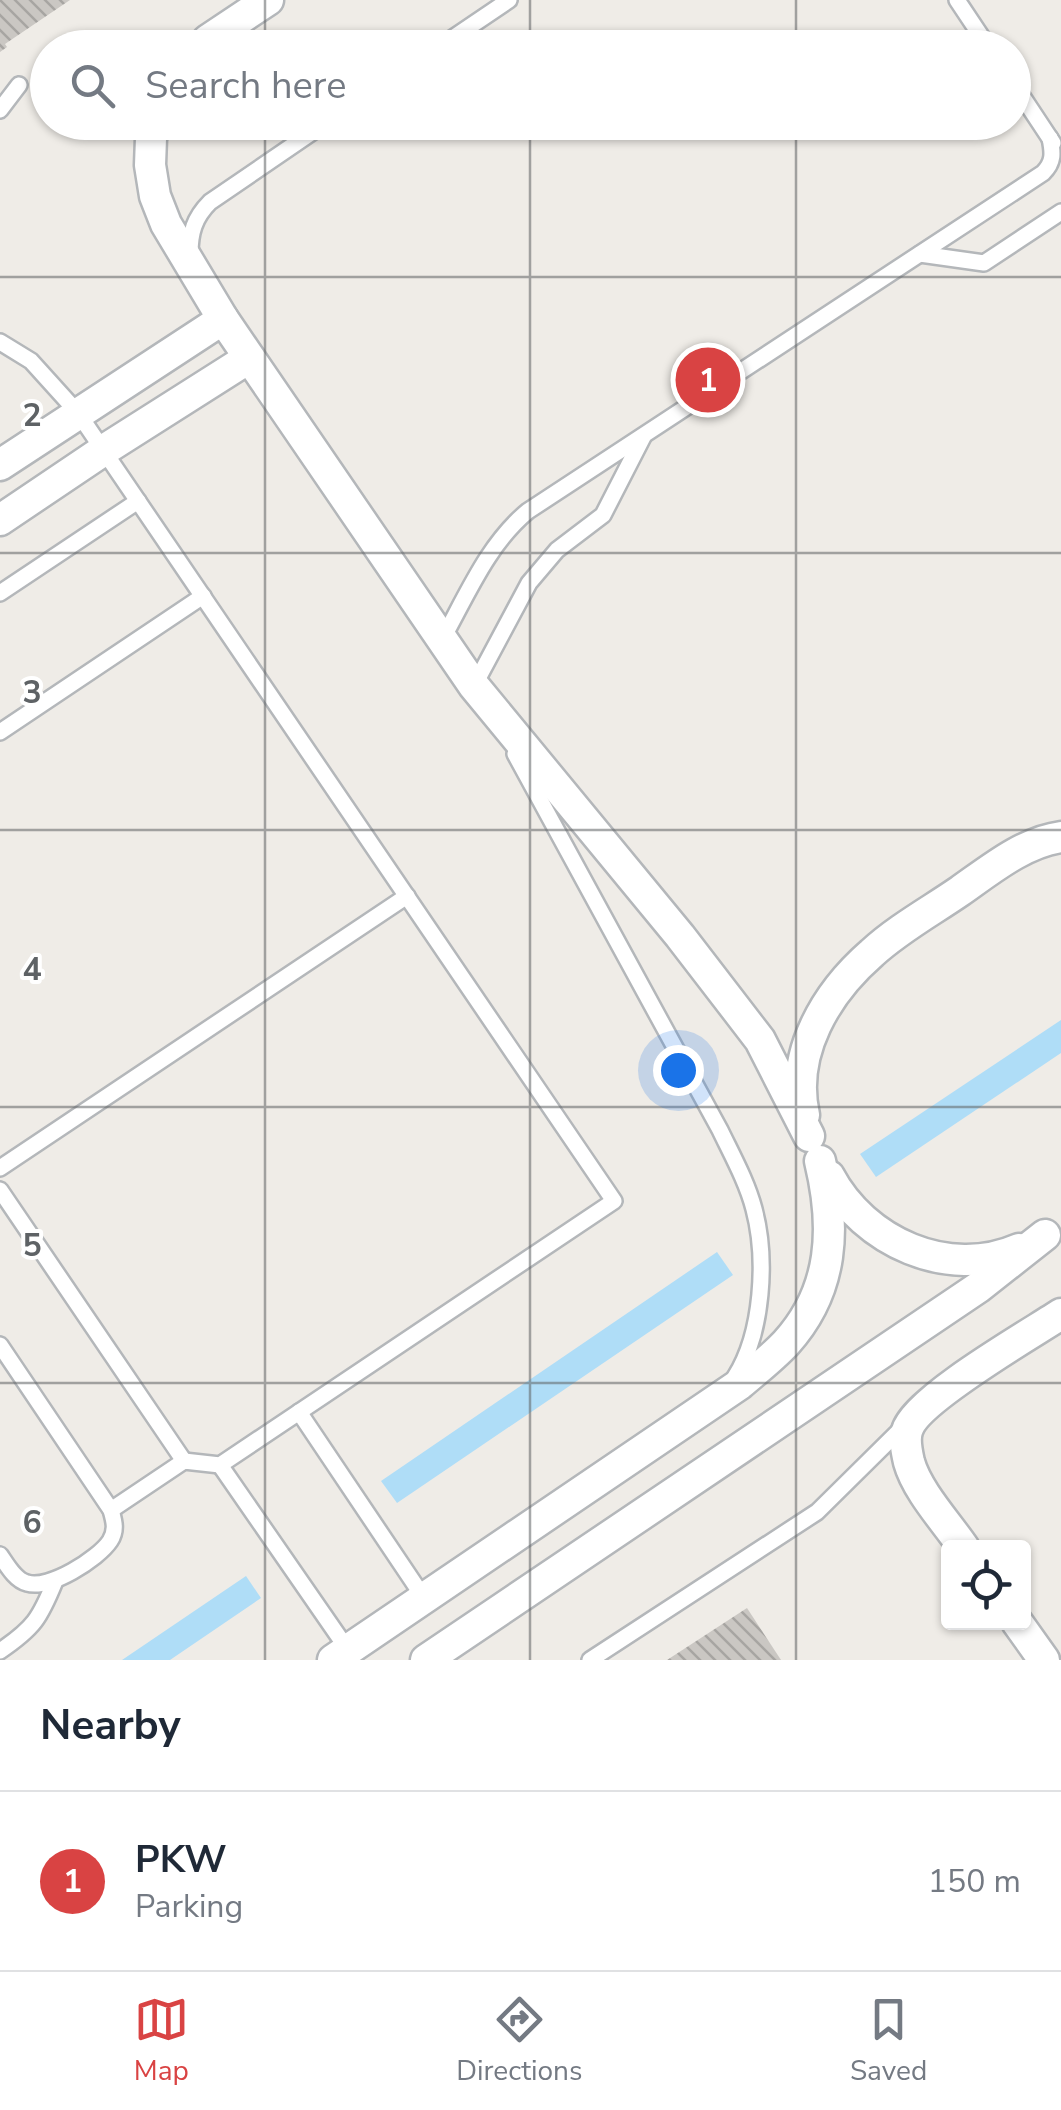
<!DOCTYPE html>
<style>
:root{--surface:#fff;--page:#f2f2f3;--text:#1f2937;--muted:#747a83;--line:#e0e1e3;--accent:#d94343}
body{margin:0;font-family:"Nunito Sans",sans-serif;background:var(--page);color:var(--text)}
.controls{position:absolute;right:30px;bottom:30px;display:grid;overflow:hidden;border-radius:10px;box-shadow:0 2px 8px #0004}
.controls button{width:90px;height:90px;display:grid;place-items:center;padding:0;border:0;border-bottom:2px solid var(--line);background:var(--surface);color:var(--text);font:50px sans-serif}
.you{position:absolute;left:678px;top:1070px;width:35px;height:35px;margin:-25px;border:8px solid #fff;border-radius:50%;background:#1a73e8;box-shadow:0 0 0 15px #1a73e833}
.badge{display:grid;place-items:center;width:65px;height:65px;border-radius:50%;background:var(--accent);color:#fff;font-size:32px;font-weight:700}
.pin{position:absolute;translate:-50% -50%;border:5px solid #fff;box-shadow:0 2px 10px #0006}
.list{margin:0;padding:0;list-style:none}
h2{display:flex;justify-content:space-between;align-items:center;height:130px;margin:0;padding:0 40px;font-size:42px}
h2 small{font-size:32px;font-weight:400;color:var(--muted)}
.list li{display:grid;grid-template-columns:65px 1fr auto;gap:30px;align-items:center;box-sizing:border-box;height:180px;padding:0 40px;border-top:2px solid var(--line)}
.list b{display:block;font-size:38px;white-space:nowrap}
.list p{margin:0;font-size:32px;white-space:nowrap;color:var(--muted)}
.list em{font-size:32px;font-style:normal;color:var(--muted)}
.icon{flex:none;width:55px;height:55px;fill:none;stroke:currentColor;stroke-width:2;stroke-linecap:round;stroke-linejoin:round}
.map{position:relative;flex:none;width:1061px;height:1660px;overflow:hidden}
.search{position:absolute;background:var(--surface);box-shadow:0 2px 8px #0004;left:30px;right:30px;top:30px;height:110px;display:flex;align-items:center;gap:25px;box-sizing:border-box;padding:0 35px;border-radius:55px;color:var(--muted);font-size:38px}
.sheet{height:310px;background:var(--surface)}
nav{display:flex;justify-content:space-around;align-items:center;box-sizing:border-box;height:140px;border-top:2px solid var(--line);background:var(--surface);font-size:28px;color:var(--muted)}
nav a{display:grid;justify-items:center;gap:5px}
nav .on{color:var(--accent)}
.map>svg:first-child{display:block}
.water{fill:#afddf7}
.building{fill:url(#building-back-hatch)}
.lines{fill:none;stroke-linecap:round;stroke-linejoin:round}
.lane-casing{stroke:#b4b7ba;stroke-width:20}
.street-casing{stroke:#b4b7ba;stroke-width:35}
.lane{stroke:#fff;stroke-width:15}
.street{stroke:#fff;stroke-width:30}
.grid{fill:none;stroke:#5e6265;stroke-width:2.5;stroke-opacity:0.55}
.grid-label{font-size:32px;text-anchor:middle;font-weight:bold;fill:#5e6265;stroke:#fff;stroke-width:8;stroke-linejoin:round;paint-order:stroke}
</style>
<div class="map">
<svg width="1061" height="1660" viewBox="0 0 1061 1660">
<defs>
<pattern id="building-back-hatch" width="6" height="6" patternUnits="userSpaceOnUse" patternTransform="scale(2.5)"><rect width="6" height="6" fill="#cac7c3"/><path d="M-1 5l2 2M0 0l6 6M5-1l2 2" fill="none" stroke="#a7a5a2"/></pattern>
</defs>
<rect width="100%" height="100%" fill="#efece7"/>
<g class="water">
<polygon points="1061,1020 1061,1053 876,1177 860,1154"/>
<polygon points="717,1252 733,1275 397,1503 381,1481"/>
<polygon points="246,1576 261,1598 170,1660 122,1660"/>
</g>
<g class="building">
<polygon points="0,0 70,0 5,44 7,47 0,52"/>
<polygon points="747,1608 781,1660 667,1660"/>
</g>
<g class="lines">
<g class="lane-casing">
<g id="lane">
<polyline points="957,0 989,48"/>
<polyline points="438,48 509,0"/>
<polyline points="1014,84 1053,143"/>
<polyline points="0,110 19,85"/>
<path d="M 190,254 C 190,233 194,218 210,202 L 327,122"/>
<polyline points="920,254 984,263 1061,212"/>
<polyline points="0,342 31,361 78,413 614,1201 220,1465 184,1461 111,1510"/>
<polyline points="0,593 138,501"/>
<path d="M 442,640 C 467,595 488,544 528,511 L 1043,173 C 1054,162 1053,153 1050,138"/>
<polyline points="474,686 529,583 557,550 603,515 643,437"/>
<polyline points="0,732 203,596"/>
<path d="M 515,754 L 720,1130 C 732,1155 747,1182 754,1209 C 767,1258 763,1333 735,1377"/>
<polyline points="0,1168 407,896"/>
<polyline points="0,1190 184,1461"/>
<path d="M 0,1345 L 111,1510 C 114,1521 117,1530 110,1541 C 98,1559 49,1590 27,1583 C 15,1580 7,1565 0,1555"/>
<polyline points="299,1412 424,1598"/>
<polyline points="220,1465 348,1650"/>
<path d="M 0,1651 C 34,1628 40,1618 55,1581"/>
<polyline points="590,1660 817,1512 902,1428"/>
</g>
</g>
<g class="street-casing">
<g id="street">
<polyline points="201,48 208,40 268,0"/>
<polyline points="156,122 151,138 150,165 155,196 166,224 223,319 474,686 680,936 760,1040 809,1136"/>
<polyline points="0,465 223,319"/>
<polyline points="0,520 104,450 249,358"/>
<path d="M 804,1115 C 790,1053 826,993 872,953 C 898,929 931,911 960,891 C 990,870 1024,842 1061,837"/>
<path d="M 829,1176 C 864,1242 948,1280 1019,1249"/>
<path d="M 964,1548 C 947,1523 917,1491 909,1462 C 907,1453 904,1441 907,1431 C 915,1400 1029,1335 1061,1314"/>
<polyline points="1017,1622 1044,1660"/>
<path d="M 333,1660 L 740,1384 C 755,1371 772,1358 786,1343 C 834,1290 836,1227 820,1161"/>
<polyline points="426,1660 979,1287 1045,1235"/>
</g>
</g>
<use href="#lane" class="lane"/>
<use href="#street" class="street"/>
</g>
<path class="grid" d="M 265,0 L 265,48M 530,0 L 530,48M 796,0 L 796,48M 265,122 L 265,1660M 530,122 L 530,1660M 796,122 L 796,1660M 0,277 L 1061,277M 0,553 L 1061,553M 0,830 L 1061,830M 0,1107 L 1061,1107M 0,1383 L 1061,1383"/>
<g class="grid-label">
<text x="32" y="426">2</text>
<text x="32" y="703">3</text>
<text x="32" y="980">4</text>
<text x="32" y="1256">5</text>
<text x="32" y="1533">6</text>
</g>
</svg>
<div class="controls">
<button><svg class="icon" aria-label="locate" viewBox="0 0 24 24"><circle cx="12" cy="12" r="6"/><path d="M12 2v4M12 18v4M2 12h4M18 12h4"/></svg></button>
</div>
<div class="you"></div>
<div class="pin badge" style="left:708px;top:380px">1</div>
<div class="search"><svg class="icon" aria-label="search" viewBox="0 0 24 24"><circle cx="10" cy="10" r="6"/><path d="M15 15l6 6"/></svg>Search here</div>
</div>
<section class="sheet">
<h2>Nearby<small></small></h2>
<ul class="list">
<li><span class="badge">1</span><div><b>PKW</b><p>Parking</p></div><em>150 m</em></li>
</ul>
</section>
<nav>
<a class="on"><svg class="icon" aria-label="map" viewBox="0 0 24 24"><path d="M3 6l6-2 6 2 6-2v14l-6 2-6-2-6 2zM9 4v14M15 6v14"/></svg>Map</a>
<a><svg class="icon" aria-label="directions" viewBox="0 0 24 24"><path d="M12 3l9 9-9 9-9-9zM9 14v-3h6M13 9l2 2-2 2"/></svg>Directions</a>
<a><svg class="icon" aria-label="saved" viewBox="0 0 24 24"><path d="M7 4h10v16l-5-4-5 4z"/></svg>Saved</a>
</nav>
